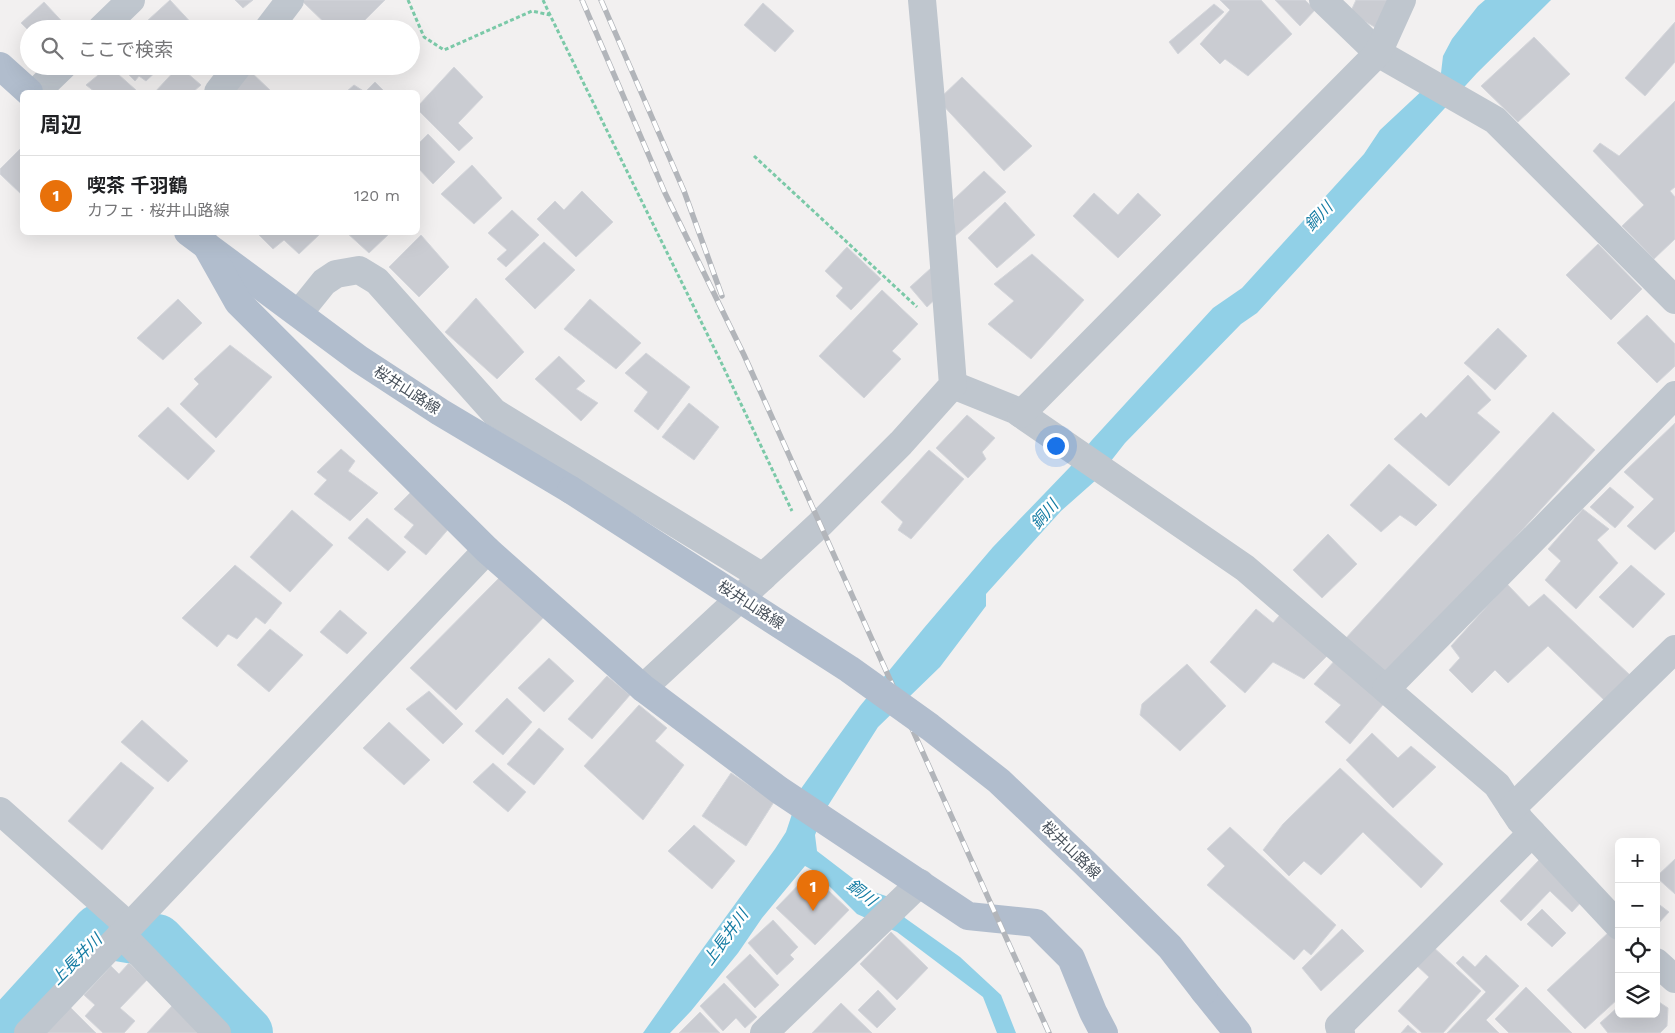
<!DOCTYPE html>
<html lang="ja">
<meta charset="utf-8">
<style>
:root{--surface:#fff;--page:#f6f6f6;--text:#202124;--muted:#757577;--line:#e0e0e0;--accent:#2467d8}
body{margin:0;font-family:"Work Sans","Noto Sans JP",sans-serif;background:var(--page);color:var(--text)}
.controls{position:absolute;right:15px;bottom:15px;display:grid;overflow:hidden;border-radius:8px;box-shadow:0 5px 20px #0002}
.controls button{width:45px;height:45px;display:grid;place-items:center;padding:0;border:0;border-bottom:1px solid var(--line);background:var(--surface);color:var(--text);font:25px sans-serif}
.you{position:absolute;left:1055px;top:445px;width:18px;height:18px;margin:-12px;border:4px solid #fff;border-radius:50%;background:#1a73e8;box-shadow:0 0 0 8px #1a73e833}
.badge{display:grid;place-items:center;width:32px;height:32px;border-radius:50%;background:var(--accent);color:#fff;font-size:16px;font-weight:700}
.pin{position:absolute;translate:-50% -41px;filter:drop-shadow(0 1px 2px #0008)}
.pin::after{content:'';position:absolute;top:26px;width:18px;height:15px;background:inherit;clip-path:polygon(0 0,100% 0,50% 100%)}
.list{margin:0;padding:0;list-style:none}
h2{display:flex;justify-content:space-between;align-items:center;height:65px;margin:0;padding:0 20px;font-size:21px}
h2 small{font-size:16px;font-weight:400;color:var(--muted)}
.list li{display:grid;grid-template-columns:32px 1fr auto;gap:15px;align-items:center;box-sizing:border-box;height:80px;padding:0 20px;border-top:1px solid var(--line)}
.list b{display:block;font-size:19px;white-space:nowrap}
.list p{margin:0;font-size:16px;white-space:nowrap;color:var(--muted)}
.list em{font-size:16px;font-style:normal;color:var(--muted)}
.icon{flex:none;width:28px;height:28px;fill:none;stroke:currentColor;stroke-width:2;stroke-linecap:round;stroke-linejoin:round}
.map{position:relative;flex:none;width:1675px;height:1033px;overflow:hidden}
.search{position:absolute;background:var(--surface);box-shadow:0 5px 20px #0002;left:20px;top:20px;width:400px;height:55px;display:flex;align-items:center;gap:12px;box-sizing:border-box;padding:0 18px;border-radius:28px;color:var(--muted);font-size:19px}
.panel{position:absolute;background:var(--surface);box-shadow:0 5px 20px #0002;left:20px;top:90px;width:400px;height:145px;border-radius:8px}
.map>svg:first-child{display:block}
.water{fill:#91d0e7}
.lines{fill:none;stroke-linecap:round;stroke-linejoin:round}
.river{stroke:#91d0e7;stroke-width:54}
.building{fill:#caccd2;stroke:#d4d6db}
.path{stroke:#7bc9a8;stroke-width:3;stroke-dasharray:4 2.5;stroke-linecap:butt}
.minor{stroke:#bfc6ce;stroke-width:28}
.major{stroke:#b1bdcd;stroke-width:28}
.rail-casing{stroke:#b2b5ba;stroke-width:5.5}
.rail{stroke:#fff;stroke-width:4;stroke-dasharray:11;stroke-linecap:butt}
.major-bridge{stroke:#b1bdcd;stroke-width:28}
.labels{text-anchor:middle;stroke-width:4.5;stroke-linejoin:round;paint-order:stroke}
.street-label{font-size:15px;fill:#49525c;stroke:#fff}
.water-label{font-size:16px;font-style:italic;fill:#157ca3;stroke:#fff}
</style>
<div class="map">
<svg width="1675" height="1033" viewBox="0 0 1675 1033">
<rect width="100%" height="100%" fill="#f2f0f0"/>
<g class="water">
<polygon points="1485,0 1551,0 1477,73 1257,313 1241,324 1125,443 1096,480 1061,511 986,594 986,606 940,667 878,727 824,812 815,835 817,851 868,890 889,897 905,918 960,957 1001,995 1016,1033 997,1033 983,997 897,932 857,914 814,871 805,866 762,918 738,953 691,1011 670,1033 643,1033 698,955 775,849 786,832 800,790 860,706 924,628 993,547 1070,467 1092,440 1213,308 1242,288 1364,154 1380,130 1441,73 1443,56 1452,39 1478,6"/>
<polygon points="150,925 257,1033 231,1033 143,945"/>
</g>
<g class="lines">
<polyline class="river" points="6,1033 99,931 157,941 246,1033"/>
</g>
<g class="building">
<polygon points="170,0 196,28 196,29 154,29 147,21"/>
<polygon points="235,0 253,0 243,8"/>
<polygon points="303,0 385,0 356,29 331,29 302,1"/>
<polygon points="1220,0 1261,0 1292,34 1248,76 1225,59 1220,64 1200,44 1230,10"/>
<polygon points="1275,0 1305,0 1315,10 1300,26"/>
<polygon points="1356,0 1394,0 1380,30 1350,13"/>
<polygon points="44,2 69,29 29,29 29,31 21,23"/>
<polygon points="763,3 794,31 775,52 744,25"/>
<polygon points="1214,4 1224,12 1178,54 1169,42"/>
<polygon points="1675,22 1675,62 1645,96 1625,78"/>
<polygon points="140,24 145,29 134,29"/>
<polygon points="1534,37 1570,74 1518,122 1481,86"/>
<polygon points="109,66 137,91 136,92 95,92 86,85"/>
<polygon points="120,66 162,66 146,81 139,76 135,81"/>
<polygon points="179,66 201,85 193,92 155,92"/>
<polygon points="454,67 483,97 458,123 473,138 459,151 418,110 418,106"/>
<polygon points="251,72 272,92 228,92"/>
<polygon points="962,77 1032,146 1004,171 938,100"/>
<polygon points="375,82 385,92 346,92 354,85 365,92"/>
<polygon points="1675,101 1675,187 1670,191 1675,197 1675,239 1654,259 1622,226 1644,205 1593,151 1600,143 1619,156"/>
<polygon points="428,134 455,162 433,184 418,168 418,144"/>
<polygon points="22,147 22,195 0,174 0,169"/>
<polygon points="472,165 502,198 474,224 441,194"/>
<polygon points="984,171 1006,192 955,236 953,200"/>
<polygon points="582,191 613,222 576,257 537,219 555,201 564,210"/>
<polygon points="1094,193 1118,215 1138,193 1161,215 1118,258 1073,216"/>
<polygon points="1005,202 1035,235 997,268 968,238"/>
<polygon points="512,210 539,235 506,267 497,259 507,250 488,233"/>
<polygon points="256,232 322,232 299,254 284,240 273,249"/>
<polygon points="346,232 391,232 369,253"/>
<polygon points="421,235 449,267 419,297 389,267"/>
<polygon points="544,242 575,270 535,309 505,279"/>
<polygon points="1598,244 1642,289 1611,320 1566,275"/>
<polygon points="847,247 881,279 851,310 836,296 843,288 825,271"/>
<polygon points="1032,254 1084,300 1031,359 988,324 1014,301 994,284"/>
<polygon points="941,259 942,293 927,307 910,287"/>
<polygon points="882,290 918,324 892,351 901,359 864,398 819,356"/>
<polygon points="476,298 524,352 497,379 445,332"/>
<polygon points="178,299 202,323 163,360 137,338"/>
<polygon points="590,299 641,343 616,369 564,329"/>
<polygon points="1647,315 1675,344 1675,366 1657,383 1617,343"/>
<polygon points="1498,328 1527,356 1495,390 1464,363"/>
<polygon points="230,345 272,377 216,438 180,404 199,384 194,379"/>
<polygon points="646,353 690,387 658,430 634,411 648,392 625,373"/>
<polygon points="559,356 585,381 576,389 598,403 581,421 535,379"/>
<polygon points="1468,375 1491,400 1477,413 1500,432 1449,486 1394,439 1421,413 1426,418"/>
<polygon points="689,403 719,427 694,460 662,437"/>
<polygon points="168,407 215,451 188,480 138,436"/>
<polygon points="1553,412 1595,450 1389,676 1345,639"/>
<polygon points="967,415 995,438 982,452 986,459 968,478 936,448"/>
<polygon points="1675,423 1675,531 1655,550 1627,526 1654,499 1624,472"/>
<polygon points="341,449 355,461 348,471 378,493 350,521 314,494 327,480 317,472"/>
<polygon points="929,450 964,479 911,539 898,530 903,522 881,502"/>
<polygon points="1389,464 1437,505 1416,526 1400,515 1381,532 1350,505"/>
<polygon points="1610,487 1634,507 1615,528 1590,507"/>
<polygon points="411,492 451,526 426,555 404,537 414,525 394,509"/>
<polygon points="1583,509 1609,529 1597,540 1618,563 1576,609 1545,580 1561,561 1548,549"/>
<polygon points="292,510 333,545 290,592 250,557"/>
<polygon points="367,518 406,552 388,571 348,538"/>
<polygon points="1328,534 1357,564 1322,598 1293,570"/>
<polygon points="235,565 282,603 265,624 256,617 237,639 228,634 217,647 182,618"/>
<polygon points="1631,565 1665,594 1633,628 1599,597"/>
<polygon points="500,577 544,617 456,710 410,668"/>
<polygon points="1507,584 1529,607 1544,594 1631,676 1605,701 1548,646 1508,683 1495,670 1472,693 1449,670 1460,658 1451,646"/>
<polygon points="1256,609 1273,623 1285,609 1331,652 1304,679 1273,662 1245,693 1210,662"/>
<polygon points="340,610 367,633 347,654 320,632"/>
<polygon points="270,629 303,655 269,692 237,665"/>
<polygon points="549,658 574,681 544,712 518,688"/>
<polygon points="1336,659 1387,700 1350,744 1325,722 1341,705 1314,684"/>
<polygon points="1187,664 1226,706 1180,751 1140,715 1142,704"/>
<polygon points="607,676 630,695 592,739 568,719"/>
<polygon points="429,691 463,724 443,744 406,709"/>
<polygon points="507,698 532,722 503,755 475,731"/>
<polygon points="639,705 667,728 655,741 684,765 643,820 584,766"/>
<polygon points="142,720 188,761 168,782 121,742"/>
<polygon points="389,722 430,760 404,785 363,748"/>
<polygon points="539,728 564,749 534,785 507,764"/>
<polygon points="1372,733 1398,758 1411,746 1436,767 1393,808 1346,760"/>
<polygon points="121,762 154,788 102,850 68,821"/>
<polygon points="493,763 526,792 508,812 473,782"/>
<polygon points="1340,768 1443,864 1421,888 1363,832 1321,875 1304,861 1289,876 1263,850 1283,824"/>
<polygon points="731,773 774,802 746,846 702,816"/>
<polygon points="694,825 735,861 712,889 668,851"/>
<polygon points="1230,827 1336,925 1311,955 1304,949 1294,960 1207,885 1225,866 1207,849"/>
<polygon points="1540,859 1584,899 1572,912 1550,891 1521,921 1500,901"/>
<polygon points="1675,859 1675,894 1656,877"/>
<polygon points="810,873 849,910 815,945 776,908"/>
<polygon points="1656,902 1669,912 1656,926"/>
<polygon points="1542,909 1566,933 1552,947 1527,924"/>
<polygon points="773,920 798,947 790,955 794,959 777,975 748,943"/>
<polygon points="1342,929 1364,951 1321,991 1302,968"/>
<polygon points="891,932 928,968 897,1000 860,964"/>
<polygon points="1609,932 1619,943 1619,998 1585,1029 1547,990"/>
<polygon points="1431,945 1481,991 1443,1033 1422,1033 1398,1011 1429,977 1414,963"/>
<polygon points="750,954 779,985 755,1008 726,977"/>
<polygon points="1486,955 1519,986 1486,1020 1499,1033 1447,1033 1486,992 1456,963 1463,956 1475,967"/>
<polygon points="129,963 147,980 120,1008 135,1021 124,1033 103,1033 85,1016 95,1005 84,995 111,966 119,974"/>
<polygon points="724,983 757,1017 745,1028 736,1018 723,1031 700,1006"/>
<polygon points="1526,987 1572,1033 1509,1033 1495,1019"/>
<polygon points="878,990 896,1009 877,1028 858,1010"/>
<polygon points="1656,1000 1668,1008 1667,1026 1660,1033 1608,1033 1600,1023 1619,1006 1619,1014 1656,1014"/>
<polygon points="841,1003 872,1033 812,1033"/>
<polygon points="172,1006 201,1033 147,1033"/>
<polygon points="70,1007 96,1033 44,1033"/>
<polygon points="700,1012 720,1033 679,1033"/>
<polygon points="1408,1025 1417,1033 1401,1033"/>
</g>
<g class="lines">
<g class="path">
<polyline points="408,0 424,37 444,50 532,11 550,15 720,360 792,511"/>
<polyline points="543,0 550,15"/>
<polyline points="754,156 917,307"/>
</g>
<g class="minor">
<polyline points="1323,0 1378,53 1495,120 1675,300"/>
<polyline points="101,29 131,0"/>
<polyline points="268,29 290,0"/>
<polyline points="36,92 63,66"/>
<polyline points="218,92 238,66"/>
<polyline points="299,313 324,282 336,274 359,270 377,281 494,412 763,577"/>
<polyline points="953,385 1015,410 1245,568 1497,785 1520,820 1619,926"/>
<polyline points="1021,414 1378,53 1402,0"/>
<polyline points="643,688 820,524 901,443 953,385 934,134 922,0"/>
<polyline points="1386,689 1675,395"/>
<polyline points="1512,808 1675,649"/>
<polyline points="0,811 129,926"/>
<polyline points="121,934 217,1033"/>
<polyline points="1656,962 1675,979"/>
<polyline points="28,1033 487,550"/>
<polyline points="764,1033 920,883"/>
<polyline points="1341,1033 1339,1026 1532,833"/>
</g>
<g class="major">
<polyline points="0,66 29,92"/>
<polyline points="188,232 359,359 440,412 571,490"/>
<polyline points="206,245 238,302 487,550 643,688 779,790 968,916 1036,923 1071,958 1093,1012 1104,1033"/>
<polyline points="1204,991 1238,1033"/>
</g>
<g class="rail-casing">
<g id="rail">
<polyline points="582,0 665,193 744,355 1049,1033"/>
<polyline points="601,0 684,191 722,296"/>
</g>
</g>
<use href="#rail" class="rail"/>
<polyline class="major-bridge" points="571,490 849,669 930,727 999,781 1084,862 1170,947 1204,991"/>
</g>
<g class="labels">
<g class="street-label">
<text transform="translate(407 390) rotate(33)" y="5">桜井山路線</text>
<text transform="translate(751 605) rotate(33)" y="5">桜井山路線</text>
<text transform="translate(1071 850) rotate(44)" y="5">桜井山路線</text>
</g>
<g class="water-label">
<text transform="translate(1318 216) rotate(-47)" y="6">銅川</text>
<text transform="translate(1044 514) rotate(-49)" y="6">銅川</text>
<text transform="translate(862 892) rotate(38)" y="6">銅川</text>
<text transform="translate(725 937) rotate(-54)" y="6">上長井川</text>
<text transform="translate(76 959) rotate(-45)" y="6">上長井川</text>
</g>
</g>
</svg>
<div class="controls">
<button>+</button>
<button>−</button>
<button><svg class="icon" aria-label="locate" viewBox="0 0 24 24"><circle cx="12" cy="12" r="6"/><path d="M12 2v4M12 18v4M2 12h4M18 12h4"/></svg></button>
<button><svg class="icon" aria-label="layers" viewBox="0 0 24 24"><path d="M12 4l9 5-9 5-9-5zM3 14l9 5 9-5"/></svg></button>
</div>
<div class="you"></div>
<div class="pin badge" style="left:813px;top:911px;background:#e8710a">1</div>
<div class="search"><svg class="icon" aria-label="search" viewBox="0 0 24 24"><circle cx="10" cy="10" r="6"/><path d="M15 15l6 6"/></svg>ここで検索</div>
<section class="panel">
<h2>周辺<small></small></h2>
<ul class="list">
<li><span class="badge" style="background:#e8710a">1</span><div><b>喫茶 千羽鶴</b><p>カフェ · 桜井山路線</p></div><em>120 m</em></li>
</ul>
</section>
</div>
